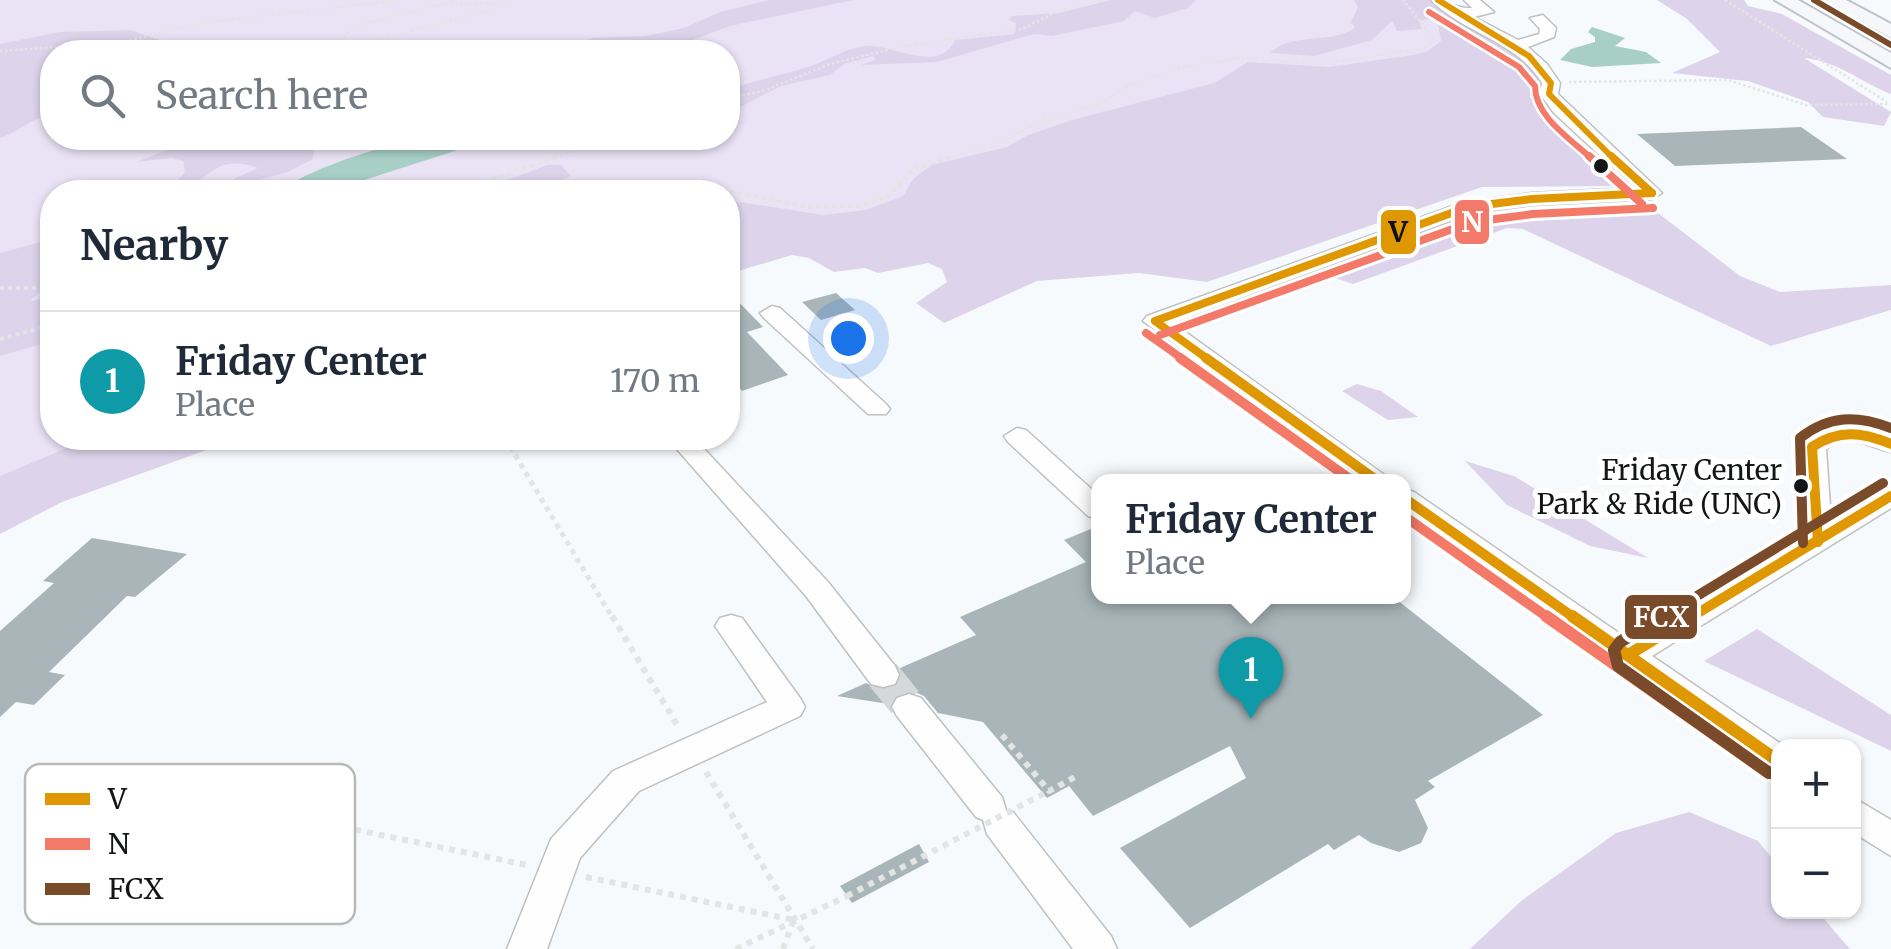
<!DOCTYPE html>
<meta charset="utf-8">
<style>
:root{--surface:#fff;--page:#f2f2f3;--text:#1f2937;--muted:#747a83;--line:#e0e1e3;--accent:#0b8043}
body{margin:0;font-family:Merriweather,serif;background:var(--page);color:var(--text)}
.controls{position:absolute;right:30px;bottom:30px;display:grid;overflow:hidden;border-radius:20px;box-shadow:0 2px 8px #0004}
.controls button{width:90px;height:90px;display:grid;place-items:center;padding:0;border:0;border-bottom:2px solid var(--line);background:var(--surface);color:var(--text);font:50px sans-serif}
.you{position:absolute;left:848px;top:338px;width:35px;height:35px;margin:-25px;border:8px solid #fff;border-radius:50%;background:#1a73e8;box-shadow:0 0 0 15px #1a73e833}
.badge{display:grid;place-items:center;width:65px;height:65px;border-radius:50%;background:var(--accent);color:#fff;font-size:32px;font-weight:700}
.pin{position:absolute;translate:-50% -82px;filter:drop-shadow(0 2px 5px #0008)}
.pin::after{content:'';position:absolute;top:52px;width:35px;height:30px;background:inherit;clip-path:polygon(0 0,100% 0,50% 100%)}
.popup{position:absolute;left:1091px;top:474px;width:320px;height:130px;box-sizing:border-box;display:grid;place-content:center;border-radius:20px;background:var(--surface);filter:drop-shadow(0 2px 8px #0005);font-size:32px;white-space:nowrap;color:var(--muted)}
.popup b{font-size:38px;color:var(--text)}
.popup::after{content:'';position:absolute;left:50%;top:100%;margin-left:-20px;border:20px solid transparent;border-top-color:var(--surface)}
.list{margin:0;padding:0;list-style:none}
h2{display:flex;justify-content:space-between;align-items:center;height:130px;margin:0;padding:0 40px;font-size:42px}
h2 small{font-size:32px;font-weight:400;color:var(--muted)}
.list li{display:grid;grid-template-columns:65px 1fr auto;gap:30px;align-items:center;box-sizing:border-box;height:140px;padding:0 40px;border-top:2px solid var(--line)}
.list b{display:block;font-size:38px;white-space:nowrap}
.list p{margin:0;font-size:32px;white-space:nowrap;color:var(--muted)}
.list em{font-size:32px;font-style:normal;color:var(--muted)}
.icon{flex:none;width:55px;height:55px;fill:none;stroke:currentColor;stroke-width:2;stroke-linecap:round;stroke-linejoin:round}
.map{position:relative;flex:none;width:1891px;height:949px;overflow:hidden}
.search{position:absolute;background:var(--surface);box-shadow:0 2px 8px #0004;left:40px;top:40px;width:700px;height:110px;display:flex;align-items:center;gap:25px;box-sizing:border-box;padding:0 35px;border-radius:40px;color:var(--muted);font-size:38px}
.panel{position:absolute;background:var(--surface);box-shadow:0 2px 8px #0004;left:40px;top:180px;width:700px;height:270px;border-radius:40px}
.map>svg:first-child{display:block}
.green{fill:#eae3f6;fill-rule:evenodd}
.forest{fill:#ddd4eb}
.water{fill:#a8cfc6}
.building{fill:#a9b5b8}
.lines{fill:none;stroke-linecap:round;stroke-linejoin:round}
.minor-tunnel{stroke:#d5d8da;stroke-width:35;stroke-dasharray:35 18;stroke-linecap:butt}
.minor-casing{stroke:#bec0c1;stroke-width:3}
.major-casing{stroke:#c0c2c9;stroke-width:4}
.path-far3{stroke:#e3e4e4;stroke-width:2.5;stroke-dasharray:2.5 2.5;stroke-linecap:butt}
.path-far2{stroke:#e3e4e4;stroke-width:4;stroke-dasharray:4 4;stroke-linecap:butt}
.path-far1{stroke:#e3e4e4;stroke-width:5;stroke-dasharray:5 5;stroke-linecap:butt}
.path{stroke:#e3e4e4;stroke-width:6;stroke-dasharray:6 6;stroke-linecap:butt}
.minor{fill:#fefeff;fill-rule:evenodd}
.major{fill:#f5f7fa;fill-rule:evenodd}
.path-bridge{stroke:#e3e4e4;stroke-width:6;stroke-dasharray:6 6;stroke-linecap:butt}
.bus-1-far3-casing{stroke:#fff;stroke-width:11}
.bus-1-far2-casing{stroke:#fff;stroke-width:14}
.bus-1-far1-casing{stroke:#fff;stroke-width:18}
.bus-1-casing{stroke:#fff;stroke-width:20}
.bus-2-far3-casing{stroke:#fff;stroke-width:11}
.bus-2-far2-casing{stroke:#fff;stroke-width:14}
.bus-2-far1-casing{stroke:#fff;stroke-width:18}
.bus-2-casing{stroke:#fff;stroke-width:20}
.bus-3-far2-casing{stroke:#fff;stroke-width:11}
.bus-3-far1-casing{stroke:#fff;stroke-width:18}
.bus-3-casing{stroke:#fff;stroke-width:20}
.bus-1-far3{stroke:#e09802;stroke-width:6}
.bus-1-far2{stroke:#e09802;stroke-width:8}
.bus-1-far1{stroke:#e09802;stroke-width:10}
.bus-1{stroke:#e09802;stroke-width:12}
.bus-2-far3{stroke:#f37a68;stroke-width:6}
.bus-2-far2{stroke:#f37a68;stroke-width:8}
.bus-2-far1{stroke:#f37a68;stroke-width:10}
.bus-2{stroke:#f37a68;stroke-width:12}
.bus-3-far2{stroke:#7a4b2a;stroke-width:6}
.bus-3-far1{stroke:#7a4b2a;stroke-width:10}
.bus-3{stroke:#7a4b2a;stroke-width:12}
.bus-dot{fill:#141516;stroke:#fff;stroke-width:4}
.labels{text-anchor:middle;stroke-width:10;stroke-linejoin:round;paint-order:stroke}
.bus-label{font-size:28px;fill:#141516;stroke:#fff;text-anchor:end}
.key{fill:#fff;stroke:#b8b9b9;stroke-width:2.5}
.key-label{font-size:28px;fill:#141516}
.line-badge{stroke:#fff;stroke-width:4}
.badge-label{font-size:28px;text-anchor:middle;font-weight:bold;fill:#fff}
.pale-badge-label{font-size:28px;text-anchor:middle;font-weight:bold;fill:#111}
</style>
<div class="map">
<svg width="1891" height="949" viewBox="0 0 1891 949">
<rect width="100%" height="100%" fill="#f7fafc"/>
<path class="green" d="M 0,0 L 1431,0 L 1455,23 L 1517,52 L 728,260 L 728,192 L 52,192 L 52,438 L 157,438 L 0,503 ZM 52,52 L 728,52 L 728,138 L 52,138 Z"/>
<g class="forest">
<polygon points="769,0 853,0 730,26 661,52 546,52 593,38 645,36 684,28 720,12"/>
<path d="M 1111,0 L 1196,0 L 1188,8 L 1155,18 L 1135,11 L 1124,21 L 1052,36 L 1034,34 L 937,62 L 861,65 L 876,60 L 873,56 L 844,64 L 830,75 L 781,86 L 728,113 L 728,90 C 755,80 783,75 811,66 C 831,59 849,46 870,46 C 897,46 939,74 955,40 L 1015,34 L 1016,23 L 1008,20 L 1012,16 L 1059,13 Z"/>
<path d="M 1354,0 L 1429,0 C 1460,30 1521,45 1539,78 L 1530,97 L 1618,181 L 1611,186 L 1482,187 L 1207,282 L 1139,273 L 1037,281 L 944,323 L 916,303 L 947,282 L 942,269 L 928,263 L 878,273 L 865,268 L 834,272 L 809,258 L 792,255 L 728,274 L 728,200 L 823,215 L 866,210 L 903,196 L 913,179 L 932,165 L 1007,147 L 1028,135 L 1072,120 L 1214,83 L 1248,62 L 1329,67 L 1413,55 L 1428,51 L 1441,41 L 1438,23 L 1432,18 L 1419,21 L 1422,29 L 1397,31 L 1392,21 L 1372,40 L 1314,56 L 1270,53 C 1293,31 1330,45 1355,28 L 1351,22 L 1358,7 Z"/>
<path d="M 1657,0 L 1744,0 L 1748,6 L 1782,14 L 1891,75 L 1891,94 C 1860,82 1838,61 1804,58 L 1891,112 L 1884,126 L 1823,117 L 1808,102 L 1748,81 L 1672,73 L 1720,52 L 1687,19 Z"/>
<path d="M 130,30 L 166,42 L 159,52 L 52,52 L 52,115 C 34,116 19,132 0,138 L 0,44 L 60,32 Z"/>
<path d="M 200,138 L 315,138 L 313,159 L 288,172 L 218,191 L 217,186 L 258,168 C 216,153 209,180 180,192 L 172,187 L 185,172 L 183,161 L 172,158 L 136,162 Z"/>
<polygon points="547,165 561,165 571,176 533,192 478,192"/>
<polygon points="1649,206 1740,276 1780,292 1891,285 1891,310 1771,346 1523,229 1507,228 1353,284 1332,277 1497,218"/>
<polygon points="52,239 52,281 30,301 52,297 52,341 0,356 0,253"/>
<polygon points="1357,384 1381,391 1418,417 1388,420 1342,391"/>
<polygon points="91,438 240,438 62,502 0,534 0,476"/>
<polygon points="1465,461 1514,476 1648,558 1590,546 1507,505"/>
<polygon points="1757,629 1891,715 1891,751 1704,661"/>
<polygon points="1689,812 1758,841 1778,865 1778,912 1818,912 1850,949 1470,949 1521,901 1616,833"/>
</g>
<g class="water">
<polygon points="1592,27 1625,38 1615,46 1646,52 1661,63 1592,67 1560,60 1571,49 1595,42 1595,37 1588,32"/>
<path d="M 426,138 L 429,141 L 495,138 L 327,192 L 284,189 C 307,169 393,142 426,138 Z"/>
</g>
<g class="building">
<polygon points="1801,127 1847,159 1675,166 1637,134"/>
<polygon points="728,291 763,327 747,332 788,375 742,391 728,375"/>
<polygon points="836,293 855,310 821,320 802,302"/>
<polygon points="1098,526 1098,596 1392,596 1543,715 1428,781 1435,787 1415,800 1428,828 1421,843 1399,852 1371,843 1359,835 1334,850 1328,844 1190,928 1120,848 1246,778 1230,746 1093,816 1069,786 1047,798 983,722 938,713 924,696 910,690 896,694 889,704 837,696 866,683 882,691 896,688 902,677 900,668 976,635 960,617 1086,562 1064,540"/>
<polygon points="92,538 187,554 135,597 127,596 49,672 65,675 34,705 16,702 0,717 0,631 54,583 43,581"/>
<polygon points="919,844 929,862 852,903 840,886"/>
</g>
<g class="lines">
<polyline class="minor-tunnel" points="883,675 909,707"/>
<g class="minor-casing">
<g id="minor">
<path d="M 1431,0 C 1447,0 1456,9 1472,8 L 1464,0 L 1480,0 L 1494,12 L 1474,17 L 1518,40 L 1539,34 L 1540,29 L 1530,18 L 1543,15 L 1556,28 L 1554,37 L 1528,47 L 1547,64 L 1560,83 L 1558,94 L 1662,193 L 1652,199 L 1532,205 L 1472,213 L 1173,323 L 1394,482 L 1361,482 L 1143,321 L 1147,316 L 1461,203 L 1532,193 L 1635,188 L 1554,113 L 1540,94 L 1542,83 C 1516,40 1464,34 1431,0 Z"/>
<polygon points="772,306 780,308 886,404 890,409 886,414 868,414 764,318 760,313"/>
<path d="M 1840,425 L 1860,425 L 1891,434 L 1891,452 C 1866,446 1849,432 1826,449 L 1831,520 L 1891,487 L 1891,508 L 1652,656 L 1784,746 L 1778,746 L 1778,775 L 1766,771 L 1404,511 L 1404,489 L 1414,492 L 1629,640 L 1803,536 L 1799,447 L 1812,434 Z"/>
<polygon points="1017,428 1026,430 1098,495 1098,519 1088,516 1008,442 1004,436"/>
<polygon points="667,438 694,438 828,582 895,666 899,675 895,684 883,687 871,684 806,596"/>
<polygon points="731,615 742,618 800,698 805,707 800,716 639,791 580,858 547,949 507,949 551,839 613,771 767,702 715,626 720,618"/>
<polygon points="909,694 921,698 1002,797 1006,810 1013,812 1111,936 1117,949 1073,949 987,834 983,820 976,817 897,716 892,707 897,698"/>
<polygon points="1854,798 1891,820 1891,856 1854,833"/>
</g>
</g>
<g class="major-casing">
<g id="major">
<polygon points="1775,0 1798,0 1891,53 1891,68"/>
<polygon points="1823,0 1846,0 1891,24 1891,38"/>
</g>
</g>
<g class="path-far3">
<polyline points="1725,0 1887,102"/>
<polyline points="450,4 506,3"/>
<polyline points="0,51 117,43 203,23 398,0"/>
<polyline points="330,52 355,26 457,0"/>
<polyline points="355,52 383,38 499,8 513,0"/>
<polyline points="1569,82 1728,80 1806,105 1890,104"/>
<polyline points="728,99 766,90 830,64 904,46 1022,29 1056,12 1102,0"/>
<polyline points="164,138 139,146 150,147 169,138"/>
<polyline points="551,159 611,138"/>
<polyline points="946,159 1009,138 1043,120 1102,103 1125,87 1180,68 1240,58 1318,64 1421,49 1433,42 1432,36 1403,0"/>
</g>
<g class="path-far2">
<polyline points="454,192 559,156"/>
<polyline points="682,192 728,191 808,207 860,206 888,196 914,169 954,156"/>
<polyline points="0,288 52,288"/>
<polyline points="0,339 52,325"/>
</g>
<polyline class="path-far1" points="505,438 613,619"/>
<g class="path">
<polyline points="612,616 679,728"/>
<polyline points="1002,735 1049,791 1077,776"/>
<polyline points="706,772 813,949"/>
<polyline points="167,791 527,865"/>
<polyline points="586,877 794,920"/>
<polyline points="736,949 847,896"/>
<polyline points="783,949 793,922"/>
</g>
<use href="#minor" class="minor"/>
<use href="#major" class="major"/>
<polyline class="path-bridge" points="847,896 1049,791"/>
<g class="bus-1-far3-casing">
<polyline id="bus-1-far3" points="1438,0 1529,56 1551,83 1549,94 1614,159"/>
</g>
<g class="bus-1-far2-casing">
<g id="bus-1-far2">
<polyline points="1611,156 1652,193"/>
<polyline points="1155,321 1468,207 1532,199 1652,193"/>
<polyline points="1155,321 1209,360"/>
</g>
</g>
<g class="bus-1-far1-casing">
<g id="bus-1-far1">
<polyline points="1206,358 1379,482"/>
<polyline points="1404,498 1576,619"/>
<path d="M 1818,542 L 1812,447 C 1839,429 1862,432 1891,444"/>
<polyline points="1688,619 1891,496"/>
</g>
</g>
<g class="bus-1-casing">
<g id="bus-1">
<polyline points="1572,616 1778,761"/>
<polyline points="1628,655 1692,616"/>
</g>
</g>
<g class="bus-2-far3-casing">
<path id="bus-2-far3" d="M 1429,12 L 1519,67 L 1535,86 C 1535,117 1571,139 1592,159"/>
</g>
<g class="bus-2-far2-casing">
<g id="bus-2-far2">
<polyline points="1589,156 1642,204"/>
<polyline points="1146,333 1184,360"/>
<polyline points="1160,335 1472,222 1533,214 1653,208"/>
</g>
</g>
<g class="bus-2-far1-casing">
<g id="bus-2-far1">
<polyline points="1180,358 1354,482"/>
<polyline points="1404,516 1550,619"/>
</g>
</g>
<g class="bus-2-casing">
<polyline id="bus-2" points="1546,616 1769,773"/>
</g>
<g class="bus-3-far2-casing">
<polyline id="bus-3-far2" points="1814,0 1891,45"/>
</g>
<g class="bus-3-far1-casing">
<g id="bus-3-far1">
<path d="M 1803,543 L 1800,438 C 1829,415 1857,415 1891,428"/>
<polyline points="1659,619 1883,483"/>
</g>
</g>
<g class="bus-3-casing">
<polyline id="bus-3" points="1663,616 1620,642 1614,650 1618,666 1769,773"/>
</g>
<use href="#bus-1-far3" class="bus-1-far3"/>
<use href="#bus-1-far2" class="bus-1-far2"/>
<use href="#bus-1-far1" class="bus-1-far1"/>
<use href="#bus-1" class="bus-1"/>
<use href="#bus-2-far3" class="bus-2-far3"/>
<use href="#bus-2-far2" class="bus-2-far2"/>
<use href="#bus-2-far1" class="bus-2-far1"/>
<use href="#bus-2" class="bus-2"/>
<use href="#bus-3-far2" class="bus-3-far2"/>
<use href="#bus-3-far1" class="bus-3-far1"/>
<use href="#bus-3" class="bus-3"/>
</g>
<g class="bus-dot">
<circle cx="1601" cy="166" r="9"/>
<circle cx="1801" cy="486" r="9"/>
</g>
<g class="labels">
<g class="bus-label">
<text x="1782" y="480">Friday Center<tspan x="1782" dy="34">Park &amp; Ride (UNC)</tspan></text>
</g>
</g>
<rect x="25" y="764" width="330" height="160" rx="15" class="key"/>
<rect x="45" y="793" width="45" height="12" fill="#e09802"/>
<rect x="45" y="838" width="45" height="12" fill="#f37a68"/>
<rect x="45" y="883" width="45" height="12" fill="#7a4b2a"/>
<g class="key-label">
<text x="108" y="809">V</text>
<text x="108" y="854">N</text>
<text x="108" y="899">FCX</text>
</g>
<g class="line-badge">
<rect x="1453" y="198" width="38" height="48" rx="10" fill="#f37a68"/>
<rect x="1379" y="208" width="39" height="48" rx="10" fill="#e09802"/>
<rect x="1623" y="593" width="76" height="48" rx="10" fill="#7a4b2a"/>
</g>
<g class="badge-label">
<text x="1472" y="232">N</text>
<text x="1661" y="627">FCX</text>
</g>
<g class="pale-badge-label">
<text x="1398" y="242">V</text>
</g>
</svg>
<div class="controls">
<button>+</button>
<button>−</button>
</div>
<div class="you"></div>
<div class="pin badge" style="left:1251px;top:719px;background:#0f9aa8">1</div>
<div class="popup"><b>Friday Center</b>Place</div>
<div class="search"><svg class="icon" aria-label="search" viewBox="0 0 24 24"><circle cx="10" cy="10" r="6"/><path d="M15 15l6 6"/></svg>Search here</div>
<section class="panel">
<h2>Nearby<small></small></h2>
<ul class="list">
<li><span class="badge" style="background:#0f9aa8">1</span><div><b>Friday Center</b><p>Place</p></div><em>170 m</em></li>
</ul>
</section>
</div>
